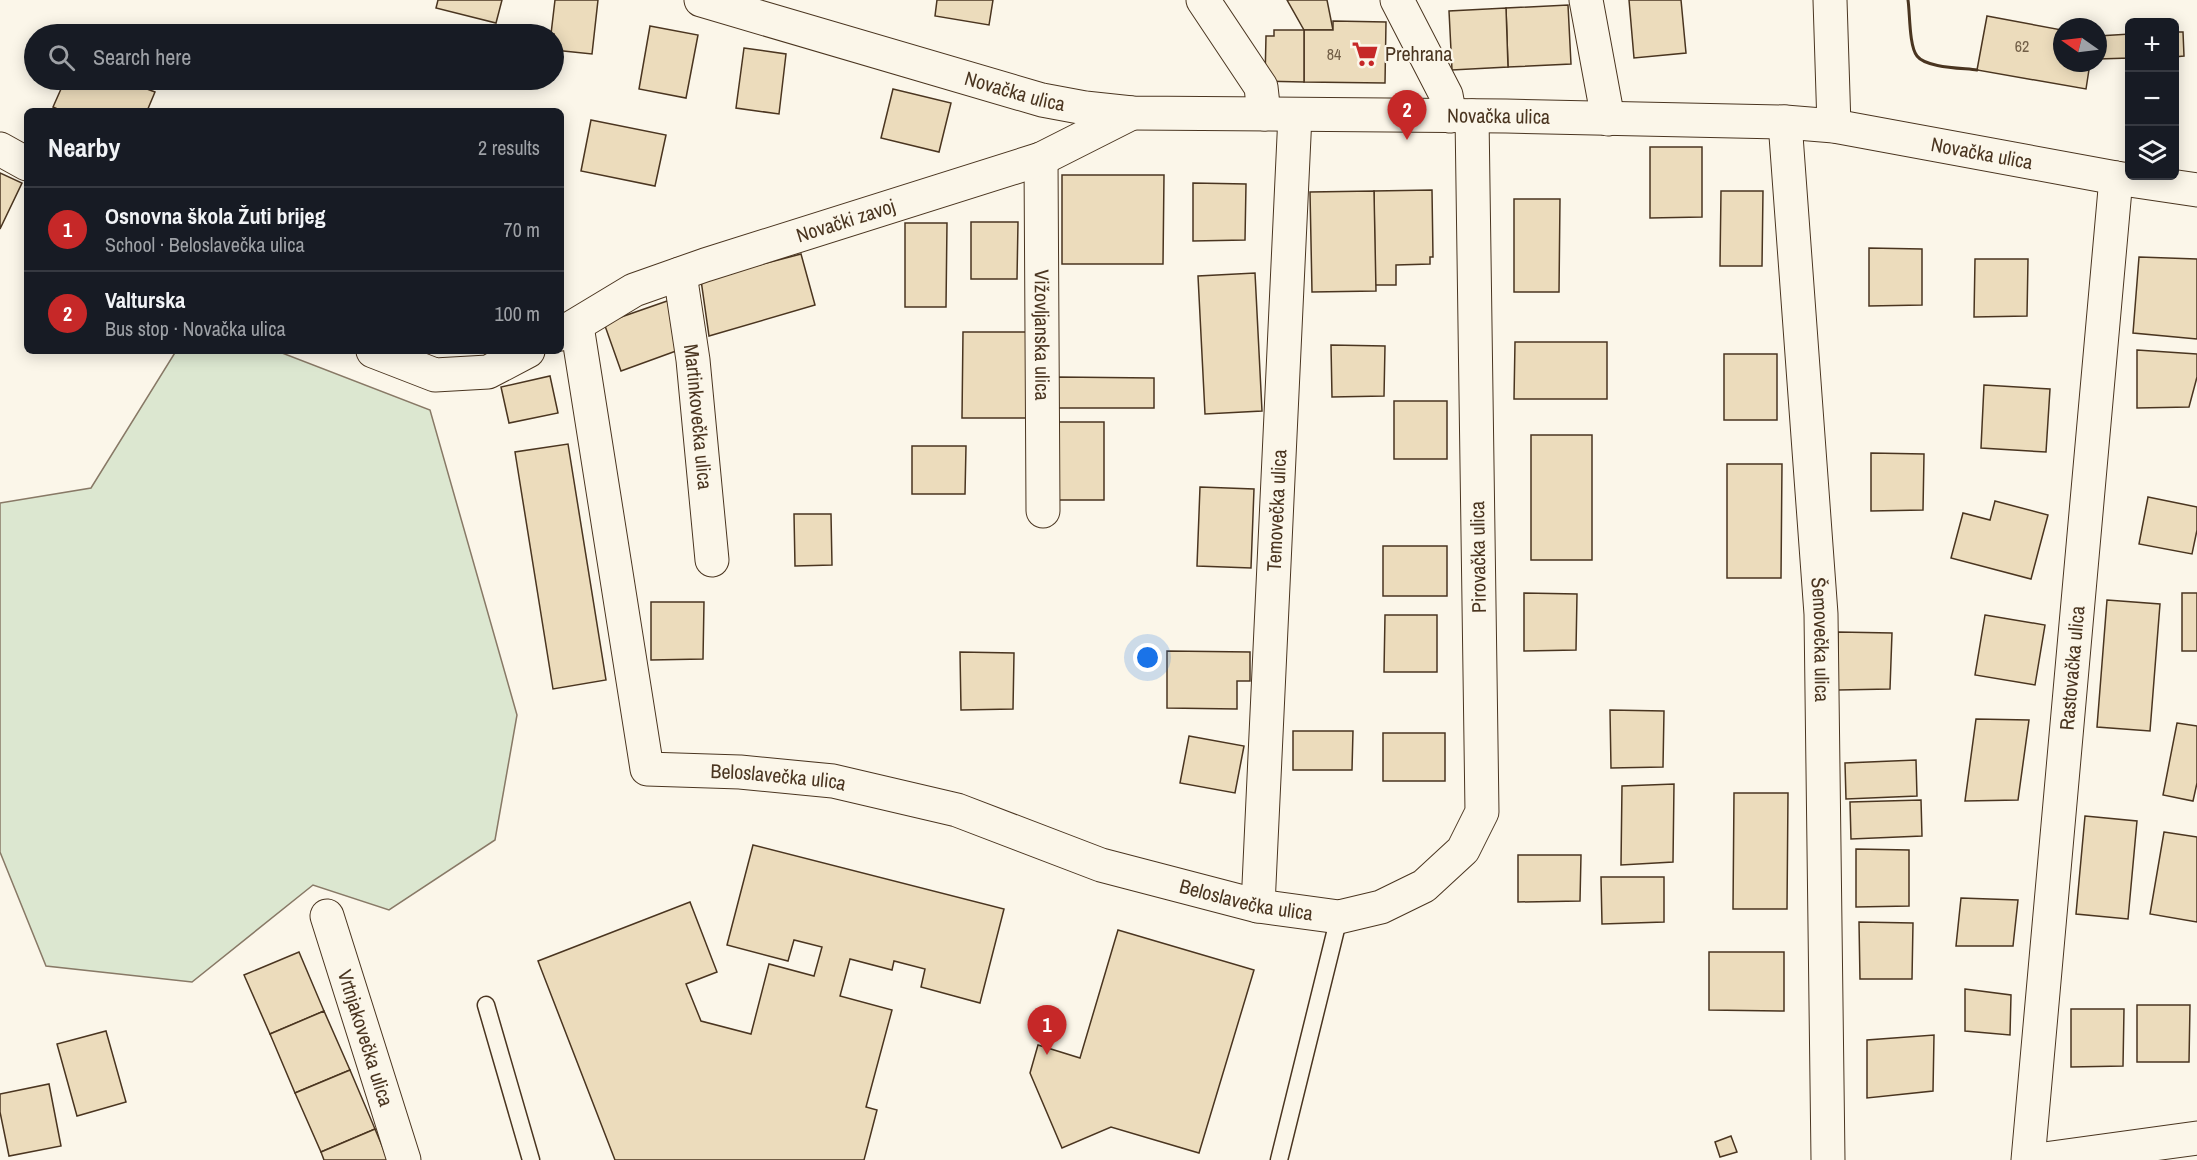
<!DOCTYPE html>
<meta charset="utf-8">
<style>
:root{--surface:#171b24;--page:#20242c;--text:#f1f3f6;--muted:#9ea1a6;--line:#363941;--accent:#c62828}
body{margin:0;font-family:"Archivo Narrow",sans-serif;background:var(--page);color:var(--text)}
.controls{position:absolute;right:18px;top:18px;display:grid;overflow:hidden;border-radius:9px;box-shadow:0 3px 15px #0003}
.controls button{width:54px;height:54px;display:grid;place-items:center;padding:0;border:0;border-bottom:2px solid var(--line);background:var(--surface);color:var(--text);font:30px sans-serif}
.compass{position:absolute;left:2053px;top:18px;width:54px;height:54px;border-radius:50%;background:var(--surface);box-shadow:0 3px 15px #0003;rotate:284deg}
.you{position:absolute;left:1148px;top:658px;width:21px;height:21px;margin:-15px;border:4px solid #fff;border-radius:50%;background:#1a73e8;box-shadow:0 0 0 9px #1a73e833}
.badge{display:grid;place-items:center;width:39px;height:39px;border-radius:50%;background:var(--accent);color:#fff;font-size:20px;font-weight:700}
.pin{position:absolute;translate:-50% -50px;filter:drop-shadow(0 2px 3px #0008)}
.pin::after{content:'';position:absolute;top:32px;width:21px;height:18px;background:inherit;clip-path:polygon(0 0,100% 0,50% 100%)}
.list{margin:0;padding:0;list-style:none}
h2{display:flex;justify-content:space-between;align-items:center;height:78px;margin:0;padding:0 24px;font-size:26px}
h2 small{font-size:20px;font-weight:400;color:var(--muted)}
.list li{display:grid;grid-template-columns:39px 1fr auto;gap:18px;align-items:center;box-sizing:border-box;height:84px;padding:0 24px;border-top:2px solid var(--line)}
.list b{display:block;font-size:22px;white-space:nowrap}
.list p{margin:0;font-size:20px;white-space:nowrap;color:var(--muted)}
.list em{font-size:20px;font-style:normal;color:var(--muted)}
.icon{flex:none;width:33px;height:33px;fill:none;stroke:currentColor;stroke-width:2;stroke-linecap:round;stroke-linejoin:round}
.map{position:relative;flex:none;width:2197px;height:1160px;overflow:hidden}
.search{position:absolute;background:var(--surface);box-shadow:0 3px 15px #0003;left:24px;top:24px;width:540px;height:66px;display:flex;align-items:center;gap:15px;box-sizing:border-box;padding:0 21px;border-radius:33px;color:var(--muted);font-size:22px}
.panel{position:absolute;background:var(--surface);box-shadow:0 3px 15px #0003;left:24px;top:108px;width:540px;height:246px;border-radius:9px}
.map>svg:first-child{display:block}
.green{fill:#dce7d0;stroke:#887966;stroke-width:1.5}
.building{fill:#ecdcbc;stroke:#4a3520;stroke-width:1.5}
.lines{fill:none;stroke-linecap:round;stroke-linejoin:round}
.service-casing{stroke:#4a3520;stroke-width:19}
.minor-casing{stroke:#4a3520;stroke-width:35}
.tertiary-casing{stroke:#4a3520;stroke-width:35}
.service{stroke:#fbf6e9;stroke-width:16}
.minor{stroke:#fbf6e9;stroke-width:33}
.tertiary{stroke:#fbf6e9;stroke-width:33}
.wall{stroke:#4a3520;stroke-width:3}
.labels{text-anchor:middle;stroke-width:4.5;stroke-linejoin:round;paint-order:stroke}
.number-label{font-size:16px;fill:#725f47}
.poi-label{font-size:20px;fill:#4a3520;stroke:#fbf6e9;text-anchor:start}
.street-label{font-size:20px;fill:#4a3520;stroke:#fbf6e9}
</style>
<div class="map">
<svg width="2197" height="1160" viewBox="0 0 2197 1160">
<rect width="100%" height="100%" fill="#fbf6e9"/>
<polygon class="green" points="176,351 277,351 430,410 517,715 495,840 389,910 313,885 192,982 46,966 0,852 0,503 91,488"/>
<g class="building">
<polygon points="438,0 502,0 496,23 436,8"/>
<polygon points="555,0 598,0 592,54 554,50 554,34 551,34"/>
<polygon points="937,0 993,0 989,25 935,16"/>
<polygon points="1287,0 1327,0 1333,30 1304,30"/>
<polygon points="1629,0 1681,0 1686,53 1634,58"/>
<polygon points="1568,5 1571,64 1508,67 1506,8"/>
<polygon points="1506,8 1508,67 1452,70 1449,11"/>
<polygon points="1987,16 2062,30 2062,63 2090,63 2086,89 1977,70"/>
<polygon points="1333,21 1386,22 1385,83 1304,82 1304,30 1333,30"/>
<polygon points="650,26 698,35 686,98 639,89"/>
<polygon points="1274,30 1304,30 1304,82 1265,81 1266,36 1274,36"/>
<polygon points="2174,32 2183,32 2184,56 2174,57"/>
<polygon points="2130,34 2130,58 2098,59 2098,36"/>
<polygon points="744,48 786,54 779,114 736,108"/>
<polygon points="65,80 123,80 155,92 147,111 62,111 53,107"/>
<polygon points="893,89 951,103 939,152 881,138"/>
<polygon points="591,120 666,135 655,186 581,171"/>
<polygon points="1650,147 1702,147 1702,217 1650,218"/>
<polygon points="0,173 22,183 0,229"/>
<polygon points="1062,175 1164,175 1163,264 1062,264"/>
<polygon points="1193,183 1246,184 1245,240 1193,241"/>
<polygon points="1432,190 1433,257 1430,257 1430,264 1396,265 1396,285 1375,285 1374,191"/>
<polygon points="1374,191 1376,291 1312,292 1310,192"/>
<polygon points="1721,191 1763,191 1762,266 1720,266"/>
<polygon points="1514,199 1560,199 1559,292 1514,292"/>
<polygon points="971,222 1018,222 1017,279 971,279"/>
<polygon points="905,223 947,223 946,307 905,307"/>
<polygon points="1869,248 1922,249 1922,305 1869,306"/>
<polygon points="801,254 815,305 709,336 701,280"/>
<polygon points="2139,257 2197,259 2197,339 2133,333"/>
<polygon points="1975,259 2028,259 2027,316 1974,317"/>
<polygon points="1255,273 1262,411 1205,414 1198,276"/>
<polygon points="670,300 687,347 621,371 604,323"/>
<polygon points="963,332 1029,332 1028,418 962,418"/>
<polygon points="1515,342 1607,342 1607,399 1514,399"/>
<polygon points="1331,345 1385,346 1384,396 1332,397"/>
<polygon points="2137,350 2197,354 2197,377 2189,407 2137,408"/>
<rect x="1724" y="354" width="53" height="66"/>
<polygon points="550,376 558,413 509,423 501,387"/>
<polygon points="1057,377 1154,378 1154,408 1057,408"/>
<polygon points="1984,385 2050,389 2046,452 1981,448"/>
<rect x="1394" y="401" width="53" height="58"/>
<rect x="1054" y="422" width="50" height="78"/>
<rect x="1531" y="435" width="61" height="125"/>
<polygon points="568,444 606,680 553,689 515,452"/>
<polygon points="912,446 966,446 965,494 912,494"/>
<polygon points="1871,453 1924,454 1923,510 1871,511"/>
<polygon points="1727,464 1782,464 1781,578 1727,578"/>
<polygon points="1200,487 1254,489 1251,568 1197,566"/>
<polygon points="2148,497 2197,507 2197,530 2192,554 2139,544"/>
<polygon points="1995,501 2048,515 2031,579 1951,558 1963,513 1990,520"/>
<polygon points="794,514 831,514 832,565 795,566"/>
<rect x="1383" y="546" width="64" height="50"/>
<polygon points="1524,593 1577,594 1576,650 1524,651"/>
<rect x="2182" y="593" width="15" height="58"/>
<polygon points="2107,600 2160,604 2150,731 2097,727"/>
<polygon points="651,602 704,602 703,659 651,660"/>
<polygon points="1385,615 1437,615 1437,672 1384,672"/>
<polygon points="1985,615 2045,625 2035,685 1975,675"/>
<polygon points="1838,632 1892,633 1890,689 1838,690"/>
<polygon points="1167,651 1250,652 1250,681 1237,681 1237,709 1167,708"/>
<polygon points="960,652 1014,653 1013,709 961,710"/>
<polygon points="1610,710 1664,711 1663,767 1611,768"/>
<polygon points="1976,719 2029,720 2018,800 1965,801"/>
<polygon points="2177,723 2197,726 2197,783 2193,801 2163,795"/>
<polygon points="1293,731 1353,731 1352,770 1293,770"/>
<rect x="1383" y="733" width="62" height="48"/>
<polygon points="1189,736 1244,746 1235,793 1180,783"/>
<polygon points="1916,760 1917,796 1846,799 1845,763"/>
<polygon points="1674,784 1673,862 1621,865 1622,786"/>
<polygon points="1734,793 1788,793 1787,909 1733,909"/>
<polygon points="1921,800 1922,836 1851,839 1850,802"/>
<polygon points="2085,816 2137,821 2128,919 2076,914"/>
<polygon points="2164,832 2197,837 2197,922 2150,914"/>
<polygon points="753,845 1004,909 980,1003 921,987 925,969 894,961 892,970 850,959 840,996 892,1010 866,1107 877,1110 864,1160 615,1160 538,961 690,902 717,972 686,984 701,1021 751,1034 769,964 814,976 822,947 794,940 788,961 727,945"/>
<polygon points="1856,849 1909,850 1909,906 1856,907"/>
<polygon points="1518,855 1581,855 1580,901 1518,902"/>
<polygon points="1601,877 1664,877 1664,922 1602,924"/>
<polygon points="1961,898 2018,900 2013,946 1956,946"/>
<polygon points="1859,922 1913,923 1912,979 1860,979"/>
<polygon points="1118,930 1254,970 1199,1153 1111,1127 1062,1148 1030,1073 1038,1045 1080,1058"/>
<polygon points="299,952 324,1011 270,1034 244,975"/>
<polygon points="1709,952 1784,952 1784,1011 1709,1010"/>
<polygon points="1965,989 2011,995 2010,1035 1965,1031"/>
<polygon points="2137,1005 2190,1005 2189,1062 2137,1062"/>
<polygon points="2071,1009 2124,1009 2123,1066 2071,1067"/>
<polygon points="324,1011 350,1070 295,1093 270,1034"/>
<polygon points="106,1031 126,1102 77,1116 57,1044"/>
<polygon points="1934,1035 1933,1091 1867,1098 1867,1040"/>
<polygon points="350,1070 375,1129 321,1152 295,1093"/>
<polygon points="49,1084 61,1146 9,1156 0,1112 0,1094"/>
<polygon points="375,1129 388,1160 324,1160 321,1152"/>
<polygon points="1731,1136 1737,1152 1720,1157 1715,1142"/>
</g>
<g class="lines">
<g class="service-casing">
<g id="service">
<polyline points="486,1005 531,1160"/>
<polyline points="1279,1160 1339,917"/>
</g>
</g>
<g class="minor-casing">
<g id="minor">
<polyline points="1203,0 1261,87 1264,114"/>
<polyline points="1397,0 1446,95 1450,116"/>
<polyline points="1586,0 1608,119"/>
<polyline points="1830,0 1834,126"/>
<path id="s1" d="M 1785,122 L 1821,614 L 1828,1160"/>
<polyline points="0,149 27,164"/>
<path id="s2" d="M 1041,159 L 1043,511"/>
<path id="s3" d="M 680,274 L 693,360 L 712,560"/>
<path id="s4" d="M 577,326 L 647,769 L 740,772 L 833,781 L 957,810 L 1101,865 L 1258,906 L 1339,917 L 1381,907 L 1424,886 L 1463,850 L 1482,812 L 1472,116"/>
<path id="s5" d="M 561,334 L 634,290 L 705,265 L 1041,159 L 1132,113"/>
<polyline points="373,351 435,375 488,372 528,351"/>
<path id="s6" d="M 1258,906 L 1295,115"/>
<path id="s7" d="M 327,916 L 404,1160"/>
<path id="s8" d="M 2028,1160 L 2116,178"/>
<polyline points="2037,1160 2197,1138"/>
</g>
</g>
<g class="tertiary-casing">
<g id="tertiary">
<path id="s9" d="M 701,0 L 1042,100 L 1085,108 L 1132,113 L 1506,116 L 1785,122 L 1834,126 L 2116,178 L 2197,190"/>
</g>
</g>
<use href="#service" class="service"/>
<use href="#minor" class="minor"/>
<use href="#tertiary" class="tertiary"/>
<path class="wall" d="M 1908,0 C 1910,13 1909,46 1917,56 C 1926,68 1963,68 1977,70"/>
</g>
<defs>
<g id="supermarket-bare" transform="scale(2.07)"><path d="M-6-5.5h2.5l.6 2H6L4.5 2H-2.5L-4.4-4H-6ZM-1.5 3.2a1.3 1.3 0 1 0 .1 0ZM3 3.2a1.3 1.3 0 1 0 .1 0Z" fill="#c62828" stroke="#fbf6e9" stroke-width="2.5" paint-order="stroke"/></g>
</defs>
<g fill-rule="evenodd">
<use href="#supermarket-bare" x="1365" y="54"/>
</g>
<g class="labels">
<g class="number-label">
<text x="2022" y="52">62</text>
<text x="1334" y="60">84</text>
</g>
<g class="poi-label">
<text x="1385" y="61">Prehrana</text>
</g>
<g class="street-label">
<text dy="7" stroke="none"><textPath href="#s9" startOffset="327">Novačka ulica</textPath></text>
<text dy="7" stroke="none"><textPath href="#s9" startOffset="813">Novačka ulica</textPath></text>
<text dy="7" stroke="none"><textPath href="#s9" startOffset="1299">Novačka ulica</textPath></text>
<text dy="7" stroke="none"><textPath href="#s5" startOffset="308">Novački zavoj</textPath></text>
<text dy="7" stroke="none"><textPath href="#s2" startOffset="176">Vižovljanska ulica</textPath></text>
<text dy="7" stroke="none"><textPath href="#s3" startOffset="144">Martinkovečka ulica</textPath></text>
<text dy="7" stroke="none"><textPath href="#s6" startOffset="396">Temovečka ulica</textPath></text>
<text transform="translate(1478 557) rotate(-91)" y="7">Pirovačka ulica</text>
<text dy="7" stroke="none"><textPath href="#s1" startOffset="519">Šemovečka ulica</textPath></text>
<text dy="7" stroke="none"><textPath href="#s8" startOffset="494">Rastovačka ulica</textPath></text>
<text dy="7" stroke="none"><textPath href="#s4" startOffset="580">Beloslavečka ulica</textPath></text>
<text dy="7" stroke="none"><textPath href="#s4" startOffset="1066">Beloslavečka ulica</textPath></text>
<text dy="7" stroke="none"><textPath href="#s7" startOffset="128">Vrtnjakovečka ulica</textPath></text>
</g>
</g>
</svg>
<div class="controls">
<button>+</button>
<button>−</button>
<button><svg class="icon" aria-label="layers" viewBox="0 0 24 24"><path d="M12 4l9 5-9 5-9-5zM3 14l9 5 9-5"/></svg></button>
</div>
<svg class="compass" viewBox="-18 -18 36 36"><path d="M0-13l5 13h-10z" fill="#e53935"/><path d="M0 13l5-13h-10z" fill="#9ea1a6"/></svg>
<div class="you"></div>
<div class="pin badge" style="left:1047px;top:1055px">1</div>
<div class="pin badge" style="left:1407px;top:140px">2</div>
<div class="search"><svg class="icon" aria-label="search" viewBox="0 0 24 24"><circle cx="10" cy="10" r="6"/><path d="M15 15l6 6"/></svg>Search here</div>
<section class="panel">
<h2>Nearby<small>2 results</small></h2>
<ul class="list">
<li><span class="badge">1</span><div><b>Osnovna škola Žuti brijeg</b><p>School · Beloslavečka ulica</p></div><em>70 m</em></li>
<li><span class="badge">2</span><div><b>Valturska</b><p>Bus stop · Novačka ulica</p></div><em>100 m</em></li>
</ul>
</section>
</div>
